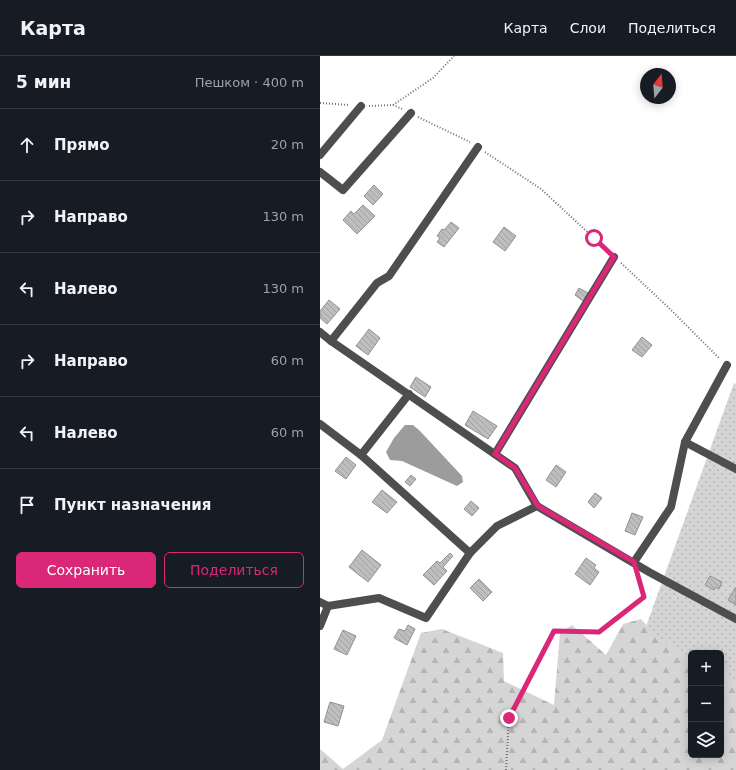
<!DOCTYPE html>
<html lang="ru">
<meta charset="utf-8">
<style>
:root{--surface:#171b24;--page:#242831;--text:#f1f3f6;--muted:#9ea1a6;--line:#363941;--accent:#db2777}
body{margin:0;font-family:"DejaVu Sans",sans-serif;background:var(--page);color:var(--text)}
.controls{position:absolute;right:12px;bottom:12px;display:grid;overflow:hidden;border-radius:6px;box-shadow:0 2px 10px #0003}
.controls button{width:36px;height:36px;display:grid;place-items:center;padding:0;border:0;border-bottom:1px solid var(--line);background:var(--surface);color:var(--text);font:20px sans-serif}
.compass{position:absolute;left:320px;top:12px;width:36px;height:36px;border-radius:50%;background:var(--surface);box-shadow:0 2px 10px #0003;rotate:16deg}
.stop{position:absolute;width:12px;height:12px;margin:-9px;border:3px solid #db2777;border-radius:50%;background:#fff}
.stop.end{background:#db2777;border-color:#fff;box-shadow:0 1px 4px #0008}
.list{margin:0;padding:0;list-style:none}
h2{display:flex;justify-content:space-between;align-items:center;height:52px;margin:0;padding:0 16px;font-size:17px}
h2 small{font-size:13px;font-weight:400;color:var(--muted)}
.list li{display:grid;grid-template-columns:26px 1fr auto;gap:12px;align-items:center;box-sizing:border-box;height:72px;padding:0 16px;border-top:1px solid var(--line)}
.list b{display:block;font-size:15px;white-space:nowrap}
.list em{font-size:13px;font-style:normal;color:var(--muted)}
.actions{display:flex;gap:8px;padding:12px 16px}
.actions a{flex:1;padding:9px 0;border:1px solid var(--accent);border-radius:6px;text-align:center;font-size:14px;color:var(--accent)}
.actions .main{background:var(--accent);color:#fff}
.icon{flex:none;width:22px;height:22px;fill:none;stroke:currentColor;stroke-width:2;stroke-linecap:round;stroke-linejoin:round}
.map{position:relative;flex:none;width:416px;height:714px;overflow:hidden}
header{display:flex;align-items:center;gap:24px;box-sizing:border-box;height:56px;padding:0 20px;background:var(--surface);border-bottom:1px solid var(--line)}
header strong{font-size:19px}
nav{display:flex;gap:22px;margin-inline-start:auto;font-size:14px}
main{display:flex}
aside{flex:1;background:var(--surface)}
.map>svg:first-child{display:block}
.grass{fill:url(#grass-dots)}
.forest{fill:url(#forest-firs)}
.water{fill:#9c9c9c}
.building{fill:url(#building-back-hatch);stroke:#929292}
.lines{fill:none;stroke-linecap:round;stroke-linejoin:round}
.path{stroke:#707070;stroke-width:2;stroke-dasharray:1 2;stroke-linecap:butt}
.street{stroke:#4e4e4e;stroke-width:8}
.route{stroke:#db2777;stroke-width:5}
</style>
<header>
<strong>Карта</strong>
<nav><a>Карта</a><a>Слои</a><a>Поделиться</a></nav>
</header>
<main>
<aside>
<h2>5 мин<small>Пешком · 400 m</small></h2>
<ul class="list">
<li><svg class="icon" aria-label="ahead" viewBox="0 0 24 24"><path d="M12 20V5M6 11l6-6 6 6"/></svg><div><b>Прямо</b></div><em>20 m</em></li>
<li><svg class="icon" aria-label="right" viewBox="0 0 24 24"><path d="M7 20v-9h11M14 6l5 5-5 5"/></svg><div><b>Направо</b></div><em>130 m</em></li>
<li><svg class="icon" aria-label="left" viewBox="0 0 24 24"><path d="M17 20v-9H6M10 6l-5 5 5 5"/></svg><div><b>Налево</b></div><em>130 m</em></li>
<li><svg class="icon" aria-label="right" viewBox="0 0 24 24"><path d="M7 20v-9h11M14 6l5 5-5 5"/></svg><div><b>Направо</b></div><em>60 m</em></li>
<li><svg class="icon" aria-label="left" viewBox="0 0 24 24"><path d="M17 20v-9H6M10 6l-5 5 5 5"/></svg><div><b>Налево</b></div><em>60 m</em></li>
<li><svg class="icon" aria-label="arrive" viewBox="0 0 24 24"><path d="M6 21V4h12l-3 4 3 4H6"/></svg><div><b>Пункт назначения</b></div></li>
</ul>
<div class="actions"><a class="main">Сохранить</a><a>Поделиться</a></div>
</aside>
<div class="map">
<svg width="416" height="714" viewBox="0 0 416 714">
<defs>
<pattern id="grass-dots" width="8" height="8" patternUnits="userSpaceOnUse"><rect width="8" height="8" fill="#d5d5d5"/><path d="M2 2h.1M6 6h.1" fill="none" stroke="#b5b5b5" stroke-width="1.8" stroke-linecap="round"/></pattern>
<pattern id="forest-firs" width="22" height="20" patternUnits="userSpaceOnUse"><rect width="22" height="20" fill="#d5d5d5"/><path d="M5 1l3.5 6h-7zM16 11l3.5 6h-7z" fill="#b5b5b5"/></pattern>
<pattern id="building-back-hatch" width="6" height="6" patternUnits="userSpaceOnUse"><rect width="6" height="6" fill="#bebebe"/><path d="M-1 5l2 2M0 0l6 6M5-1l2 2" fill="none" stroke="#a2a2a2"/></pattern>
</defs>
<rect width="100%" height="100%" fill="#fff"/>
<polygon class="grass" points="414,327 416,328 416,639 401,628 401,597 371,597 371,608 324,576"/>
<polygon class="forest" points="321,563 336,580 366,598 371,609 371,699 401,699 401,610 403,608 416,628 416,714 0,714 0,693 23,713 62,684 101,577 122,573 183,597 184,625 234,649 240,577 252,569 286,599 303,568"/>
<polygon class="water" points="85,369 93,369 100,375 142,420 143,426 137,430 82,405 70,404 66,396 74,382"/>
<g class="building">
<polygon points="54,129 63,138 53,149 44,140"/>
<polygon points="43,149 55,160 37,178 23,164 31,155 34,158"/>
<polygon points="131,166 139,172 124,191 117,186 120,182 117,180 122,173 124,174"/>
<polygon points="184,171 196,180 185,195 173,186"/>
<polygon points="259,232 268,237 263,245 255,239"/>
<polygon points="9,244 20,253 7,268 0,262 0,255"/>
<polygon points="49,273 60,282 48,299 36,290"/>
<polygon points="322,281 332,289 322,301 312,294"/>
<polygon points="96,321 111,331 105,341 90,331"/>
<polygon points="153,355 177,370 168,383 145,369"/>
<polygon points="26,401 36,409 26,423 15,415"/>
<polygon points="236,409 246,416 236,431 226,424"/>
<polygon points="91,419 96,423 90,430 85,426"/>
<polygon points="62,434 77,446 67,457 52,446"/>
<polygon points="275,437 282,442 274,452 268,446"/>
<polygon points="151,445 159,452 152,460 144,453"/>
<polygon points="312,457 323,461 315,479 305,475"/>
<polygon points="42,494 61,509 48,526 29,511"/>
<polygon points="130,497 133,500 123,511 127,515 114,529 103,519 117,505 120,507"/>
<polygon points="266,502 276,509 274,512 279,516 270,529 255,518"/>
<polygon points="390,520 402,526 399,533 396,531 394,534 385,529"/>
<polygon points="159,523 172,536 163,545 150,532"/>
<polygon points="416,531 416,549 408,544"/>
<polygon points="88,569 95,573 87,589 74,582 79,573 85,575"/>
<polygon points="23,574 36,580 27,599 14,593"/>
<polygon points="10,646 24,650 18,670 4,666"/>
</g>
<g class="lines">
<g class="path">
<polyline points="0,47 29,49"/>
<polyline points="73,49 113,22 134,0"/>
<polyline points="49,50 73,49 82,53"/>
<polyline points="98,61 150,86"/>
<polyline points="165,96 221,133 288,195"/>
<polyline points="301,207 349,252 400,303"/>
<polyline points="186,714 189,662 233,575 279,576 324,541 318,520"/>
</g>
<g class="street">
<polyline points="0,99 41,50"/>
<polyline points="0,116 23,134 91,57"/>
<polyline points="0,276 11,285 195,412 217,450 329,516 416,563"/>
<polyline points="11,285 57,227 69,220 158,91"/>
<polyline points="89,338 41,399 150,497 177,470 217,450"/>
<polyline points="0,368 41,399"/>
<polyline points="365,386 416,413"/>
<polyline points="175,398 294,201"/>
<polyline points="314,506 351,451 365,386 407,309"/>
<polyline points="0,546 8,550 59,542 106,562 150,497"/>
<polyline points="0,570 8,550"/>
</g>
</g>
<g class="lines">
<polyline class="route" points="189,662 234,575 279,576 324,541 314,506 218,450 195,412 175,398 294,201 274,182"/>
</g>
</svg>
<div class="controls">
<button>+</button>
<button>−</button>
<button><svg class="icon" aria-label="layers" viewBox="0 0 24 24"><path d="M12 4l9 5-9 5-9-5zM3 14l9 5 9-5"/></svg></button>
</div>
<svg class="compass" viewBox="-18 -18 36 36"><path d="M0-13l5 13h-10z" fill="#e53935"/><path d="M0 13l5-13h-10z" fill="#9ea1a6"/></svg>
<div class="stop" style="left:274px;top:182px"></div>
<div class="stop end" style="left:189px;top:662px"></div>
</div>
</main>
